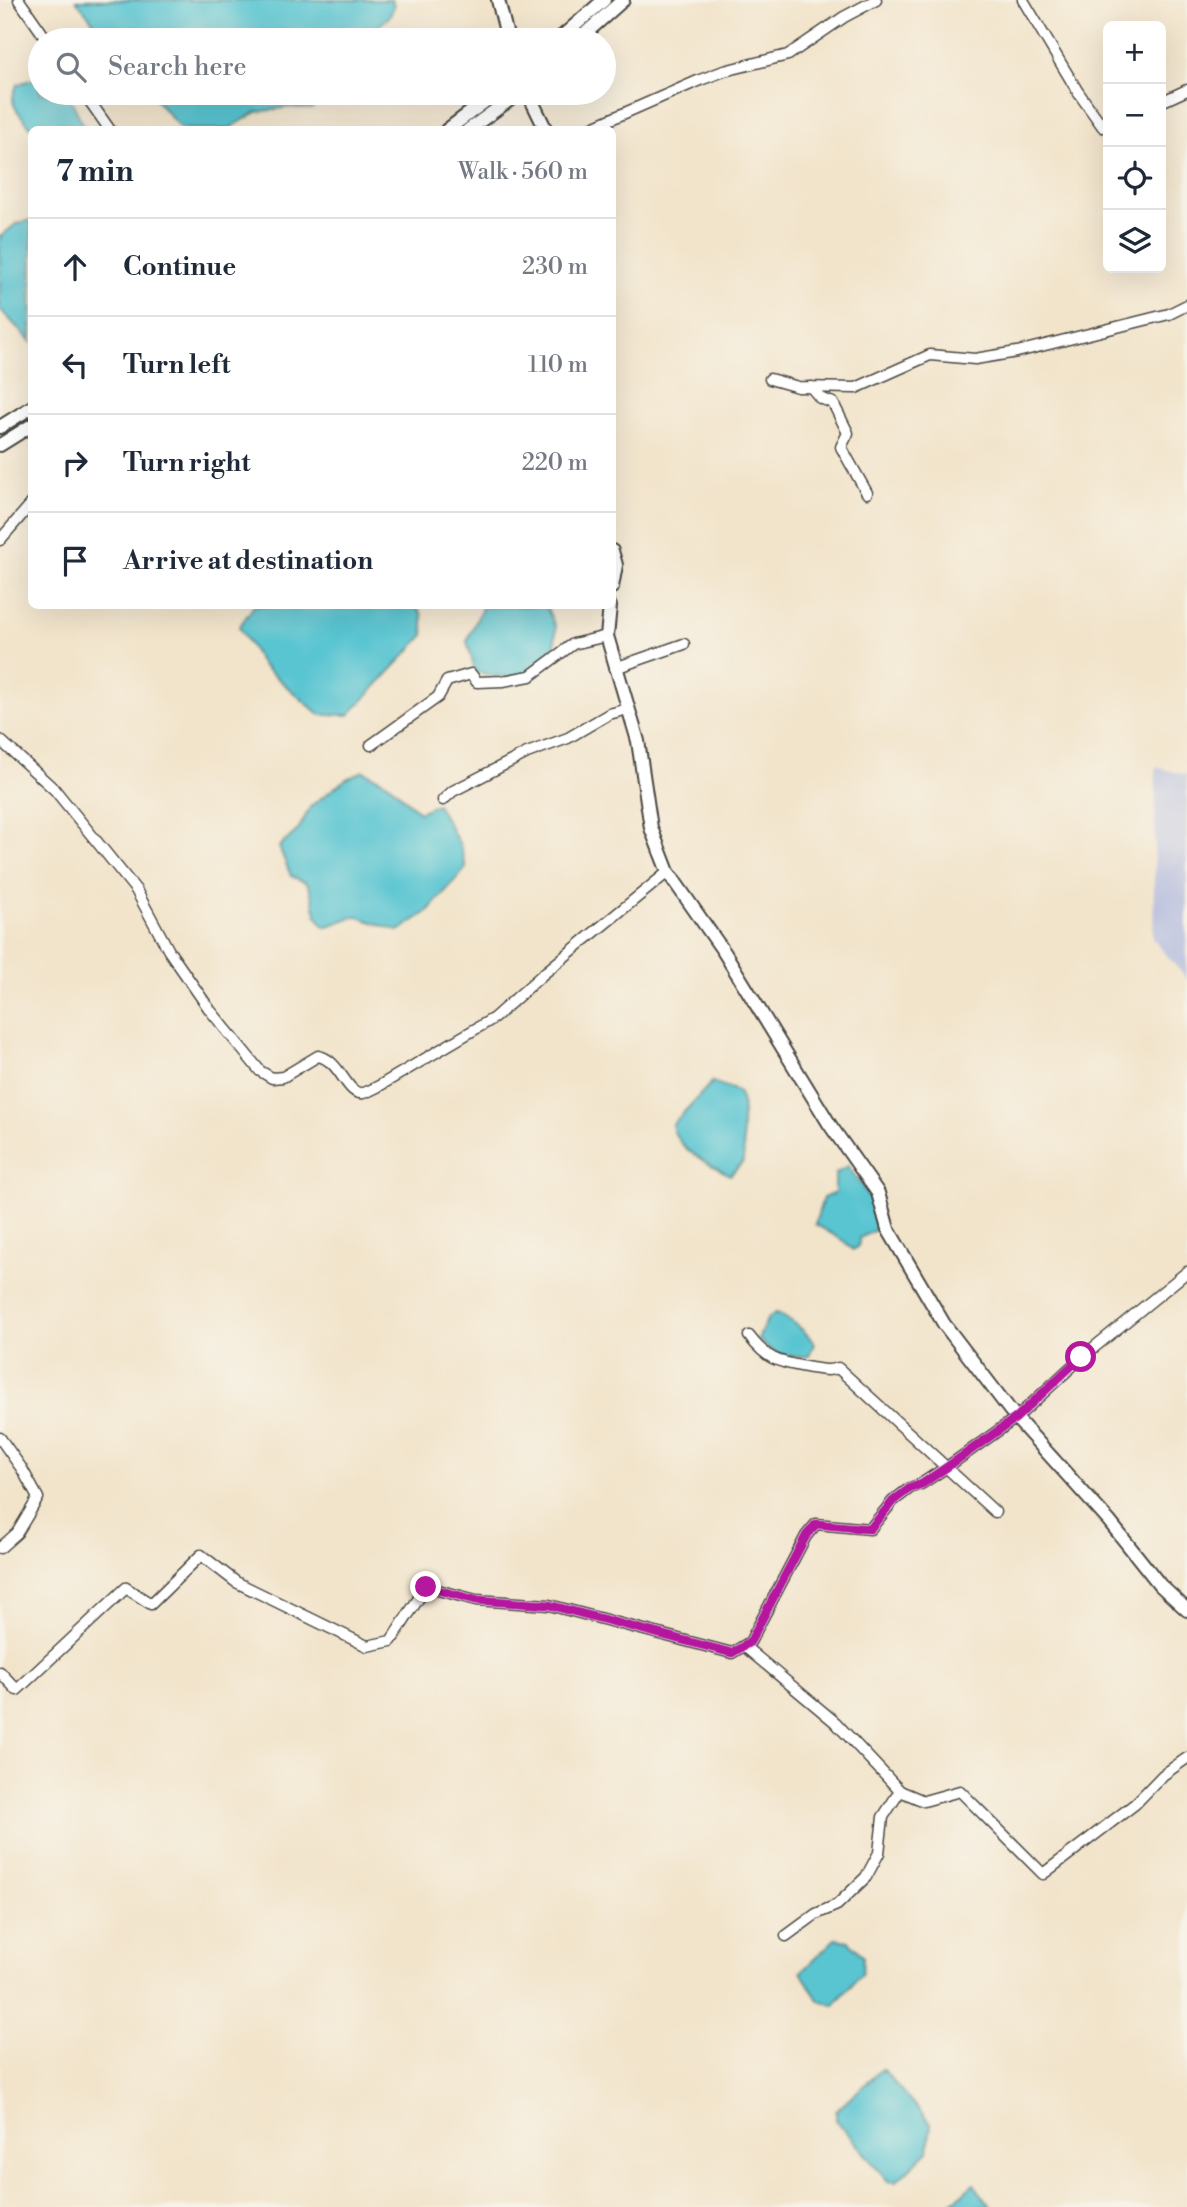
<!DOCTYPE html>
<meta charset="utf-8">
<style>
:root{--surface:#fff;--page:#f2f2f3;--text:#1f2937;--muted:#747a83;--line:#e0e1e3}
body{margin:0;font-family:"Libre Bodoni",serif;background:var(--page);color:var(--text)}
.controls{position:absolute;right:21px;top:21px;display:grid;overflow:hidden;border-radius:10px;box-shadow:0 7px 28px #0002}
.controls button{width:63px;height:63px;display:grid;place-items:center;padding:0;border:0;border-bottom:2px solid var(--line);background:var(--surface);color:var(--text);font:35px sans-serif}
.stop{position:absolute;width:21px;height:21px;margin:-16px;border:5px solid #b5179e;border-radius:50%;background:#fff}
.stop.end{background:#b5179e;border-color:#fff;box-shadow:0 2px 7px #0008}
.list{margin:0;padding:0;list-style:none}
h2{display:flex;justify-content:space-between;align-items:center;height:91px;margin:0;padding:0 28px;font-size:30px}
h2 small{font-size:23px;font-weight:400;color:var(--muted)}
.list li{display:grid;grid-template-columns:46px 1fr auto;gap:21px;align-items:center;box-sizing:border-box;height:98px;padding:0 28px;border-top:2px solid var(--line)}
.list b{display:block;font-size:26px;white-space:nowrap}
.list em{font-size:23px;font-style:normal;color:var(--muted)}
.icon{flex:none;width:38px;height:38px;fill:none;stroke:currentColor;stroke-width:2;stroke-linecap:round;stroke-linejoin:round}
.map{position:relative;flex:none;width:1187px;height:2207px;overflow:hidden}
.search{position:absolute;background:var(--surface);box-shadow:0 7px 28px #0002;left:28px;top:28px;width:588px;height:77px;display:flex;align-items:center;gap:18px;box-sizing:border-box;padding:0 24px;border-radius:38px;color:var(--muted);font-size:26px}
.panel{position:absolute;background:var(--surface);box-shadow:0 7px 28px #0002;left:28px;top:126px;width:588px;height:483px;border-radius:10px}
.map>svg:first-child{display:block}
.industrial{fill:#bdc3de}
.water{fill:#59c5d1;stroke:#42787e;stroke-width:2}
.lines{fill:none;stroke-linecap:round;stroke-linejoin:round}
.minor-casing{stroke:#494743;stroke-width:13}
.major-casing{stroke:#494743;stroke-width:16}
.minor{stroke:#fff;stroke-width:10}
.major{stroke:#fff;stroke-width:12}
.route{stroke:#b5179e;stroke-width:9}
</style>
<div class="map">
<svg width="1187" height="2207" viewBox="0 0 1187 2207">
<rect width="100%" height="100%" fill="#f7f3e8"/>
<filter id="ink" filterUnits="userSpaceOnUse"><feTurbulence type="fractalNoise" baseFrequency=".0143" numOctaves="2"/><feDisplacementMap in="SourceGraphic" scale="14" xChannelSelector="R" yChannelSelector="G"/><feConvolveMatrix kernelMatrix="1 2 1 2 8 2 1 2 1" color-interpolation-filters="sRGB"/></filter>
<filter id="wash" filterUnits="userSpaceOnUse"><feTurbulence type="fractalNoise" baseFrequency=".00686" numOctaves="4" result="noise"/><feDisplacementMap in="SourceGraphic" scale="28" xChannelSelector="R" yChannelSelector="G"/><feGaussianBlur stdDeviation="1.57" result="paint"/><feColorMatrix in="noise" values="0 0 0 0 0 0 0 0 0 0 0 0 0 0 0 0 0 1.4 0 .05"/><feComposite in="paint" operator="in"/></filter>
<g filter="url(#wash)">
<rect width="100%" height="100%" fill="#f2e4cb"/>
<polygon class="industrial" points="1156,767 1187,775 1187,979 1153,939"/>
<g class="water">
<polygon points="76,0 392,0 394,7 389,17 363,40 108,40"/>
<path d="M 40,77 L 40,93 L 68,93 L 85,129 L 32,129 C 20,112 5,106 18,84 Z"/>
<polygon points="150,93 321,93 317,104 311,109 290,107 257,112 228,129 181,129"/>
<polygon points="31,220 32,220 31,342 0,309 0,237 16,224"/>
<polygon points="254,606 415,606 422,614 424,635 349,715 320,715 262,665 239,627"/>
<path d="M 483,606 L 546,606 L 556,628 L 554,652 C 549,657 543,664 537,668 C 520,680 494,678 475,671 L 467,641 Z"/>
<path d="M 363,771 L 388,783 L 419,812 L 437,804 L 460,845 L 466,868 L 427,912 L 399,931 L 355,916 L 325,927 C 311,914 316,900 307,883 L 291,876 L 279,847 L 298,830 L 311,806 L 346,779 Z"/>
<path d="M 712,1082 L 738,1091 C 745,1108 742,1108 742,1126 C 742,1138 745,1149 743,1162 L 730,1175 C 709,1163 677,1151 672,1125 Z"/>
<path d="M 848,1166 C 861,1186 878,1204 877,1229 L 860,1238 L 858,1246 L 853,1250 L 844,1241 L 815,1224 L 823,1198 L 835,1193 L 835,1174 Z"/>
<path d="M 776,1313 C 792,1320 804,1329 814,1343 L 809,1356 C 787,1358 774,1356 758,1339 L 768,1318 Z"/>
<polygon points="835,1939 849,1941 863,1956 862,1973 834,2005 818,2000 801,1972"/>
<polygon points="882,2069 931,2124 928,2151 896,2182 888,2181 836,2120 836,2111"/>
<polygon points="974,2184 991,2207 947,2207"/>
</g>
</g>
<g filter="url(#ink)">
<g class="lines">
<g class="minor-casing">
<g id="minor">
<polyline points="19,0 47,40"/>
<polyline points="1023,0 1078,92 1103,127 1108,125"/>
<polyline points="84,93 110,130"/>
<polyline points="1161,102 1187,90"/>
<polyline points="586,130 700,80 724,71 788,55 844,17 876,0"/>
<polyline points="770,379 798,387 856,388 930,355 975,359 1017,352 1169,314 1187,305"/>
<polyline points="811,387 820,398 833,403 848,433 841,447 867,493"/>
<polyline points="0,540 32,503"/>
<polyline points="615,668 684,644"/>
<path d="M 0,740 L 55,790 L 136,890 L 169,951 L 210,1010 L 260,1071 L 272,1078 L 283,1077 L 318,1056 C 341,1060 346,1096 363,1093 C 368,1092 375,1088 379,1086 L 494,1018 L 542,975 L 668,872"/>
<polyline points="371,745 438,697 447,681 471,674 477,682 503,681 530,676 573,644 607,636"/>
<polyline points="443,800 453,791 527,753 568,738 609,714 628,709"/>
<path d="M 749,1336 C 769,1362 780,1362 811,1368 C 822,1369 827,1372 838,1368 L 995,1512"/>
<polyline points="0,1438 22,1469 38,1498 17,1533 0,1548"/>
<polyline points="744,1646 835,1722 900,1791 883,1817 879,1853 866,1877 837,1905 816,1914 786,1936"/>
<polyline points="0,1672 17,1690 126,1588 151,1604 201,1555 236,1582 367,1646 391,1641 426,1587 476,1600 549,1605 732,1653 750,1642 806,1536 816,1524 870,1529 893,1501 910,1488 921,1484 947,1467 1016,1418 1081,1358 1187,1272"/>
<polyline points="900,1791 924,1801 960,1791 1043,1874 1135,1804 1163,1775 1187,1758"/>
</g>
</g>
<g class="major-casing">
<g id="major">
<polyline points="498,0 508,40"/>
<polyline points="558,40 604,0"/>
<polyline points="578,40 623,0"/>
<polyline points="528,93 546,130"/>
<polyline points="447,130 496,93"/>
<polyline points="468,130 519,93"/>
<polyline points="0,427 32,407"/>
<polyline points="0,445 32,425"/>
<polyline points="612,551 616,565 612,587"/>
<polyline points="610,606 607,636 638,741 651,828 668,872 724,952 830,1125 878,1193 888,1229 944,1324 1016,1418 1109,1521 1160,1585 1187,1610"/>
</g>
</g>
<use href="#minor" class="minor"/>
<use href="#major" class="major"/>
</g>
</g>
<g class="lines" filter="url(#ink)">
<polyline class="route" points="426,1587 476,1600 549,1605 732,1653 750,1642 806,1536 816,1524 870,1529 893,1501 910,1488 922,1484 947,1467 1016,1418 1081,1357"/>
</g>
</svg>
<div class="controls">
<button>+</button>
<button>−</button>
<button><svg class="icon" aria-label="locate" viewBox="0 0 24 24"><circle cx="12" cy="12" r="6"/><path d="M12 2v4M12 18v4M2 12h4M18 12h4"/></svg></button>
<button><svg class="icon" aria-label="layers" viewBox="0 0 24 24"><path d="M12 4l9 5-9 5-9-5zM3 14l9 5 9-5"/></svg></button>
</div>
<div class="stop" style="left:1081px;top:1357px"></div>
<div class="stop end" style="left:426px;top:1587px"></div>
<div class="search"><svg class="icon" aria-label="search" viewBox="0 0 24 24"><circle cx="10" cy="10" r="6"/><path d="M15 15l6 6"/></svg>Search here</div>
<section class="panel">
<h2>7 min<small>Walk · 560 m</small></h2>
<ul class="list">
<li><svg class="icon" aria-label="ahead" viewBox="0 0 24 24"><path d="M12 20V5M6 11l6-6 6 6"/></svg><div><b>Continue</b></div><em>230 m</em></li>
<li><svg class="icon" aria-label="left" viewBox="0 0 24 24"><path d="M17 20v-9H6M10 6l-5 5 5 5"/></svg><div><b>Turn left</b></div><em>110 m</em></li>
<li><svg class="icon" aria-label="right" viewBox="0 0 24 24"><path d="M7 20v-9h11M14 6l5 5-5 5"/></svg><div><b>Turn right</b></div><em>220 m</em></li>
<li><svg class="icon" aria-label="arrive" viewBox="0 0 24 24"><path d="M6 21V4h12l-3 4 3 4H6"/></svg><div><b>Arrive at destination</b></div></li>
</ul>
</section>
</div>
